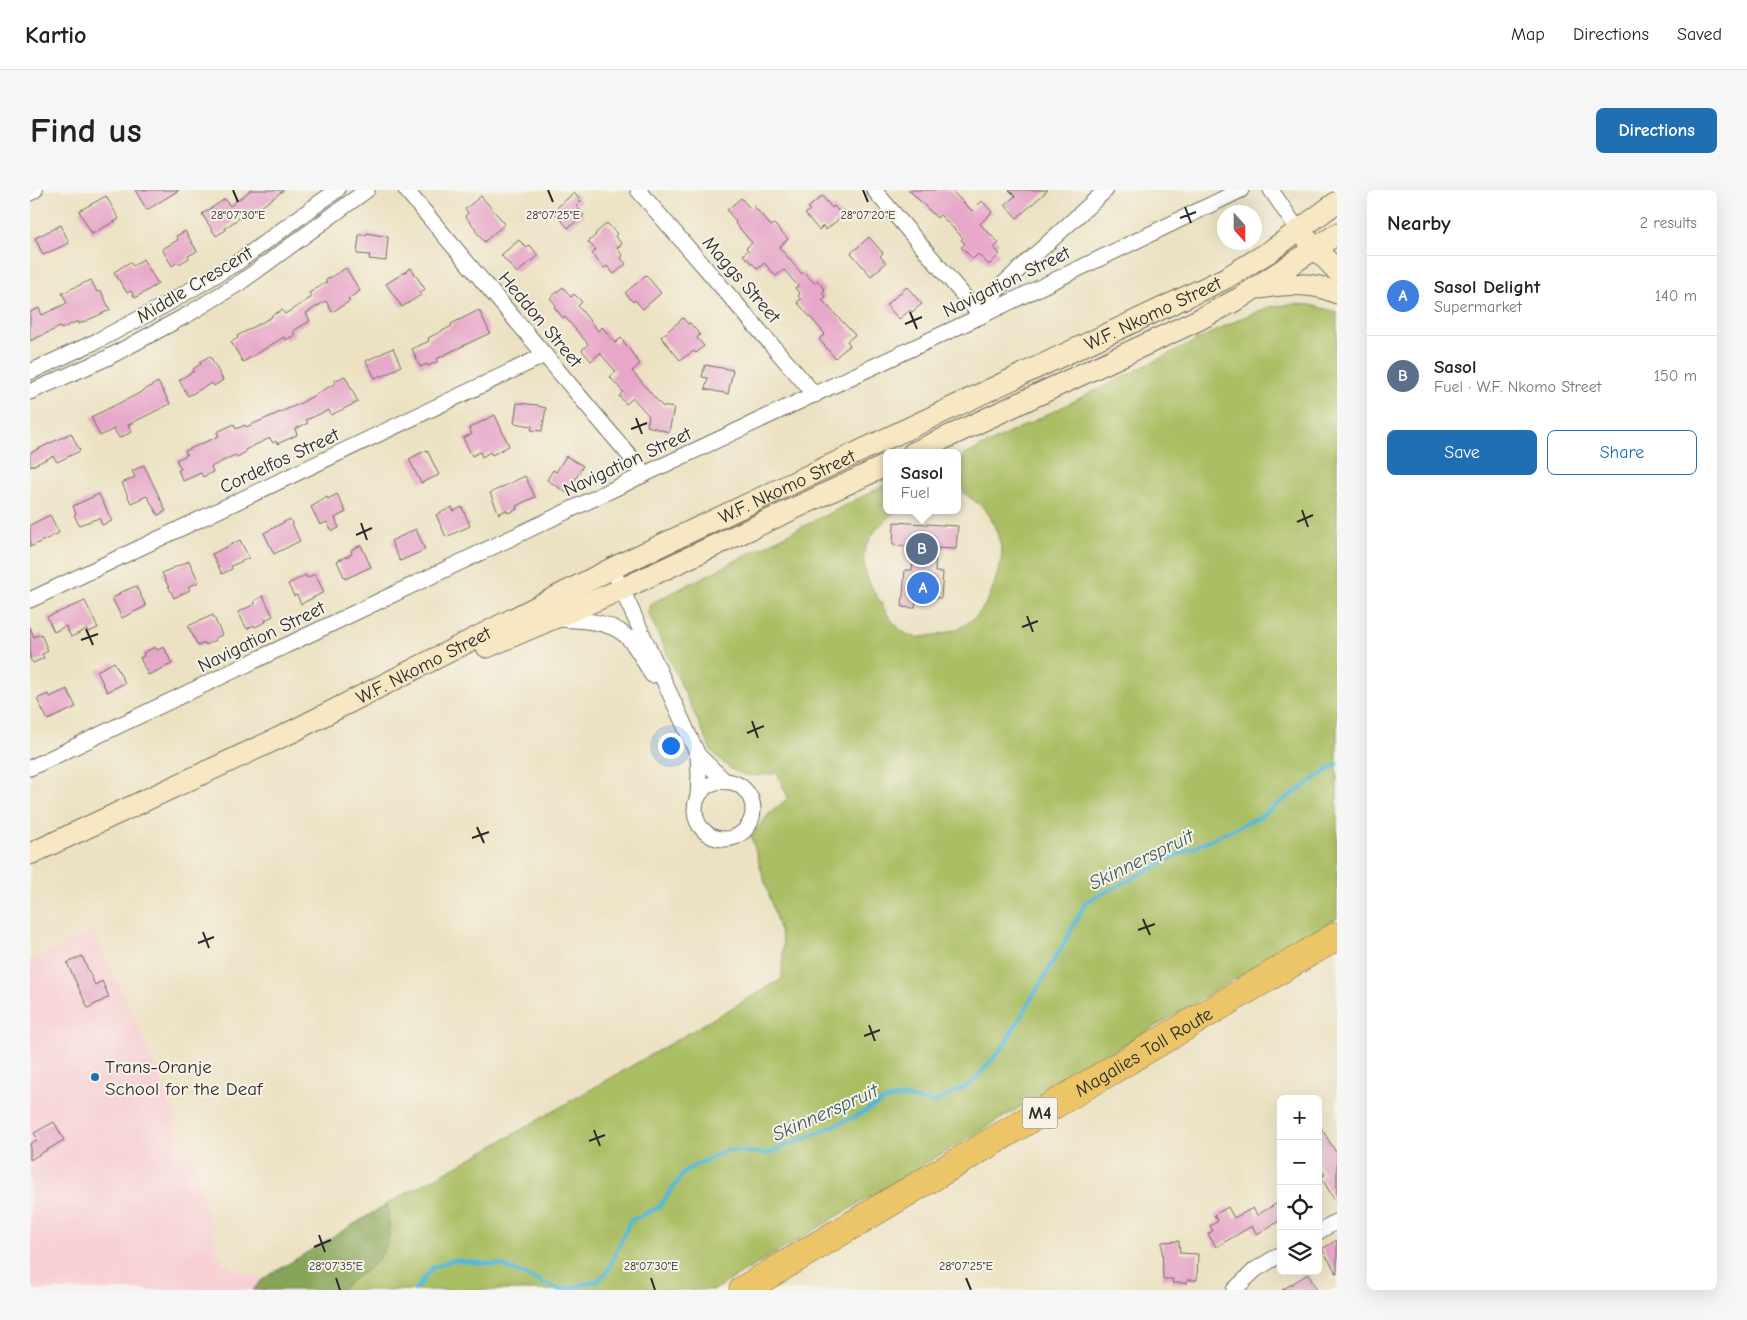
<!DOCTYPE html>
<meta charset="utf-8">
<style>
:root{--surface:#fff;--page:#f6f6f6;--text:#222;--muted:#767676;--line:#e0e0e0;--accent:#1f6fb2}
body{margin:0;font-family:"Comic Neue",sans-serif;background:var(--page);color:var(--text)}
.controls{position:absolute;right:15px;bottom:15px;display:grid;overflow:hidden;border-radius:8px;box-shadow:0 5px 20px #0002}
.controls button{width:45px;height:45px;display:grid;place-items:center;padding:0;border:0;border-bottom:1px solid var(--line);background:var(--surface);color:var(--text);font:25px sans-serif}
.compass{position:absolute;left:1187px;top:15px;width:45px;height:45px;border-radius:50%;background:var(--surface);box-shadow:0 5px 20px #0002;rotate:159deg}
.you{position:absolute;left:640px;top:555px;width:18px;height:18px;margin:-12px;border:4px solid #fff;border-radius:50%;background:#1a73e8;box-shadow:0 0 0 8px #1a73e833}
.badge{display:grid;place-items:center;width:32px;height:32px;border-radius:50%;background:var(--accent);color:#fff;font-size:16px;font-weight:700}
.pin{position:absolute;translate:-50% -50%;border:2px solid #fff;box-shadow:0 1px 5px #0006}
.popup{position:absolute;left:853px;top:259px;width:78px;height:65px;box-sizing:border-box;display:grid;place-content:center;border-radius:8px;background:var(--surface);filter:drop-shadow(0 1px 4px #0005);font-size:16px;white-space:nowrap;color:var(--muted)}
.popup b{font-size:19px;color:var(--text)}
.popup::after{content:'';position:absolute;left:50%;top:100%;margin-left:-10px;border:10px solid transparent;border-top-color:var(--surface)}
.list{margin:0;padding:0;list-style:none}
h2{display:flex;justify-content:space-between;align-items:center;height:65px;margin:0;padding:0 20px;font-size:21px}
h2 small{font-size:16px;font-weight:400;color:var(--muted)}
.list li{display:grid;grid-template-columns:32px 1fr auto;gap:15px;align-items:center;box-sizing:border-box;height:80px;padding:0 20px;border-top:1px solid var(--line)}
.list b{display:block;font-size:19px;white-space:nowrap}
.list p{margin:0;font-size:16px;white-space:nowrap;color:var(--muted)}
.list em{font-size:16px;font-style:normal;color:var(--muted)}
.actions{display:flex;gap:10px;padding:15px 20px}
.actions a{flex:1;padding:11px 0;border:1px solid var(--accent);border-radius:8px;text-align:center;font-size:18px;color:var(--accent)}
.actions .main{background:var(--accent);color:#fff}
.icon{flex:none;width:28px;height:28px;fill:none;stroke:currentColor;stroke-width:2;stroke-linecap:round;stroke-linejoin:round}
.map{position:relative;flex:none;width:1307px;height:1100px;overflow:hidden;border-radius:8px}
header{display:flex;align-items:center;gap:30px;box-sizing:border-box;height:70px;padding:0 25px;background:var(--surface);border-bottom:1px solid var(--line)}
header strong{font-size:24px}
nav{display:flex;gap:28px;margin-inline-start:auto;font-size:18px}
.intro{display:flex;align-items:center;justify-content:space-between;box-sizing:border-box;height:120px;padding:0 30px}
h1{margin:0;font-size:35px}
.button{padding:12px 22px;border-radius:8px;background:var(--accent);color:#fff;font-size:18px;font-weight:700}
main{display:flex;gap:30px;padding:0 30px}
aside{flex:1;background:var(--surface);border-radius:8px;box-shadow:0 5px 20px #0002}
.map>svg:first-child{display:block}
.built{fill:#f7cfd4}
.green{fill:#aabe63;stroke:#6a7447}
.forest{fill:#87a559;stroke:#596842}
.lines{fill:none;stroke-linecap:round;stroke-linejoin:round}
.stream{stroke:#54b8d3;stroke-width:4.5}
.building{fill:#e7a7c9}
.street-casing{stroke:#6f6b60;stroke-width:17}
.secondary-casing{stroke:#6f6b60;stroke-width:23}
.highway-casing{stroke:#6f6b60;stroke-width:29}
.street{stroke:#fff;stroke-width:15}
.secondary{stroke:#f7e8c3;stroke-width:21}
.highway{stroke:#ecc569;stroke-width:28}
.ticks{fill:none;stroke:#2b2b2b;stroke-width:2}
.poi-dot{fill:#1f6fb2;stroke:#f7f3e8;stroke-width:2}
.labels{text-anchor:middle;stroke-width:4;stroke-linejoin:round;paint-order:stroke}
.shield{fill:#f7f3e8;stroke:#686764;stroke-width:1}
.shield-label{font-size:18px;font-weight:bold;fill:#2b2b2b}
.street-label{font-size:19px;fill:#2b2b2b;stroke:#f7f3e8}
.poi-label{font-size:19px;fill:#2b2b2b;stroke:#f7f3e8;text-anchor:start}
.water-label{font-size:20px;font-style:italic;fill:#395c66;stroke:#f7f3e8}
.ticks-label{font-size:12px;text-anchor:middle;fill:#2b2b2b;stroke:#f7f3e8;stroke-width:4;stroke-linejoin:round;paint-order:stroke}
</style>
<header>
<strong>Kartio</strong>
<nav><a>Map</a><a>Directions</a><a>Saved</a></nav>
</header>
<div class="intro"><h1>Find us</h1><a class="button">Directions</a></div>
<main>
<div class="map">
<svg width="1307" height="1100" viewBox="0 0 1307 1100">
<rect width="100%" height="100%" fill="#f7f3e8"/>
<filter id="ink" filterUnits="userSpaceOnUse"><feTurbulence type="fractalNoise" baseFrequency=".02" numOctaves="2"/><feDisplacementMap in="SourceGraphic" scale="10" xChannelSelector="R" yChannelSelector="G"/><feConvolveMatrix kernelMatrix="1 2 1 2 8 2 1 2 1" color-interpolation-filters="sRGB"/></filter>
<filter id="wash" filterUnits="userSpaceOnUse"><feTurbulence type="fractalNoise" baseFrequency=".0096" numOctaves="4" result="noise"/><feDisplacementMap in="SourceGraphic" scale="20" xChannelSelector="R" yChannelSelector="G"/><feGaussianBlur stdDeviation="1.12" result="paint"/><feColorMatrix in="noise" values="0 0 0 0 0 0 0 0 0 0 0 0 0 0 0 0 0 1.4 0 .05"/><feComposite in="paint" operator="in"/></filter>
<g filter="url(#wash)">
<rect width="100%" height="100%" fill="#ece2c3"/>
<polygon class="built" points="63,741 116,854 143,921 151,953 159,957 193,1074 233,1089 223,1100 0,1100 0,771"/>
<path class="green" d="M 1265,114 L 1280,115 L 1307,122 L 1307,728 L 684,1100 L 311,1100 L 316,1094 L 340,1077 L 360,1045 L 357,1014 L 456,960 L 752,789 L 753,752 L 721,646 L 739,624 L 758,608 L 747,583 C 714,589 703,585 681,560 L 618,422 L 622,413 L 857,294 L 857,320 L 868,320 C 851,332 830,353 834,375 C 836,389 844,402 851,413 C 857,425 868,442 881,446 C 887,449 897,446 904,445 C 944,439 959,418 968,381 C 969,376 971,371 972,366 C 973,357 963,330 958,323 C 952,315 942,310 935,304 C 929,292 931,279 933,266 L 1214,127 L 1239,117 Z"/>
<path class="forest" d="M 357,1014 C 360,1043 363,1057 339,1078 C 329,1086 319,1091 311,1100 L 223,1100 L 233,1089 Z"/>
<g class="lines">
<polyline class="stream" points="385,1100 402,1078 422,1070 471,1075 530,1100 568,1091 578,1080 600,1031 629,1017 656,980 697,960 737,964 825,927 855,910 874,907 904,913 942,893 973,857 1038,746 1056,712 1150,664 1229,627 1307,574"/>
</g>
<g id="blocks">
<g class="building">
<polygon points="105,0 149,0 117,20"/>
<polygon points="221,0 254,0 227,20 225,17 195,38 196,40 186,46 172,24 195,9 200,16"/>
<polygon points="879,0 921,0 942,21 952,11 962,22 950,34 969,53 964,58 970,64 959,75 948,64 943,69 931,57 935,54 931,50 933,48 910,25 907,28"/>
<polygon points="979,0 1018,0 987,28 975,15 985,6"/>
<polygon points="544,3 551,11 546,16 554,25 538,38 523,21"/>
<polygon points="76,6 89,29 62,44 49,21"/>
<polygon points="451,6 475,34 454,52 445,40 446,39 435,26 438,23 435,19"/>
<polygon points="792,6 802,18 804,16 812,26 796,40 793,36 789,40 775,24 780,20 778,18"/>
<polygon points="711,8 720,18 723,15 741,36 744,34 758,49 749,57 772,84 774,82 784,93 787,90 795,100 792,103 796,107 792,110 825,145 817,151 820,155 805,168 789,149 795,144 767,112 771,109 768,106 770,104 765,98 768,96 754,80 746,86 734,73 728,79 713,65 718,60 716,58 722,53 705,33 706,32 697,20"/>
<polygon points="577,33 587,44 585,46 592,54 587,58 593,66 591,68 596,74 584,84 577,76 574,78 562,64 566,60 558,52 566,45 565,44"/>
<polygon points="31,35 39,53 13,65 5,48"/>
<polygon points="155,41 167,61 158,66 159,68 149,74 148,72 142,76 132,59 148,50 146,46"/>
<polygon points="337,43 358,47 356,71 339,69 340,65 327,64 329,45 336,45"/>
<polygon points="839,47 853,63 850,66 856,73 841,86 821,63"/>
<polygon points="489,50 497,58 500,55 508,65 487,83 471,65"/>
<polygon points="113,69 128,94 105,108 101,101 97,103 84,82 100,72 103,76"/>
<polygon points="316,78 330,101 318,109 320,111 302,122 296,111 276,123 280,131 263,141 265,145 256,150 254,147 213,172 201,152 208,148 207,146 242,127 241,126 252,120 255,124 282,107 279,103 297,92 296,90"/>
<polygon points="381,78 395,99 390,103 391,105 372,117 356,94"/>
<polygon points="616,85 631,103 613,119 605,110 603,112 595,103"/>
<polygon points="61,90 67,102 71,101 80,120 49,134 48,131 31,139 30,137 0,151 0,122 9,118 12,125 37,113 32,103"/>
<polygon points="533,97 541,107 544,104 552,112 548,116 568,141 572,137 585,153 591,148 610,174 602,181 632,216 644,218 639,242 617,236 619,226 603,208 596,214 589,206 593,202 580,187 586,182 570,163 561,171 552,160 558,154 535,127 533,128 524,117 526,115 520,108"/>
<polygon points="877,97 892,114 882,122 880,120 869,129 856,115"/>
<polygon points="449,120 460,143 416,164 407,169 408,171 398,176 397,174 390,177 382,159 399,151 398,148 422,136 421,134"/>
<polygon points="653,128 658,134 660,133 670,145 667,148 674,156 666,163 664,161 650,170 631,147"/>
<polygon points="363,158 371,176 352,187 351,185 345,188 336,171"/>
<polygon points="180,166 193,190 184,196 182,193 158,206 149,190 164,181 163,179 171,174 169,172"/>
<polygon points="675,175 703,180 698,204 675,199 678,188 672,187"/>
<polygon points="315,186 328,212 301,225 299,220 276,230 278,233 265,239 267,245 247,254 246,251 243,253 240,248 215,260 216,262 207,267 205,265 181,277 183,282 173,287 171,283 153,291 148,280 151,279 146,270 157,265 155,261 189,246 187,242 204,234 206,239 215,235 216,237 269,214 306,193 304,191"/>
<polygon points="128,192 140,214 98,235 102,242 89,248 84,239 70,246 61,227 104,206"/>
<polygon points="487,213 508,215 508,216 516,218 512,241 501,240 502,236 484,233"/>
<polygon points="465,225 479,256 462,265 460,262 452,267 450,262 442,266 433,248 442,244 439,238"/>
<polygon points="41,243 50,261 27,272 23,266 0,277 0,263"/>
<polygon points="397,260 409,285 391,293 379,269"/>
<polygon points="536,266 553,276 537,303 517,290 523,280 526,282"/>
<polygon points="114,275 136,321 128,325 117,306 101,313 92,293 105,287 102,281"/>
<polygon points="495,286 505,307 486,316 487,319 478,323 476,320 469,324 460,303"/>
<polygon points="69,304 82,331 72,335 69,328 49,335 44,325 46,324 43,316"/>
<polygon points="307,304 316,322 305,328 309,338 302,341 297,332 290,335 281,317 297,307 298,309"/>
<polygon points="422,317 423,321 432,317 440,336 416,347 406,325"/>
<polygon points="20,325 29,343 0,357 0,335"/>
<polygon points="260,329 270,351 244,364 234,343"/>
<polygon points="864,332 928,336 926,359 906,358 905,382 913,382 911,408 886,407 885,418 872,417 875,380 882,380 884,357 863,355"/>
<polygon points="386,339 395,360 370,371 361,351"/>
<polygon points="210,350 219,368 201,376 202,379 192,384 182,364"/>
<polygon points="331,355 341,377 315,389 307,371 322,364 321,360"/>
<polygon points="159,371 169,392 158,397 160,400 144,408 132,383"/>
<polygon points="285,384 294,402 271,414 267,405 264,406 258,394 276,385 277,388"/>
<polygon points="106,396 116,416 92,428 82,408 89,405 89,403"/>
<polygon points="233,406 243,426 235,430 236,432 225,437 224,435 217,439 208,422 225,414 224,411"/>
<polygon points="55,411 68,438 58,442 57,439 41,447 36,436 24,442 17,427"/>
<polygon points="183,425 192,445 185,448 186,450 176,455 175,453 168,456 158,436"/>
<polygon points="0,437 4,447 11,444 18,461 12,464 14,468 3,473 0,469"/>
<polygon points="125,457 127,460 134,457 142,474 118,485 110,468 114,466 113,463"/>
<polygon points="84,472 95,493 77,502 67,481"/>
<polygon points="37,499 46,517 18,530 7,509 18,504 20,507"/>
<polygon points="52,766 65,795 72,791 79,807 58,818 37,773"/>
<polygon points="24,932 34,950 0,970 0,954 8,949 4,943"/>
<polygon points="1288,933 1307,964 1307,1014 1291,987 1295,985 1288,974"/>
<polygon points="1251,1011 1251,1030 1227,1044 1222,1036 1186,1057 1178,1044 1183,1041 1180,1036 1188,1031 1184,1025 1198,1017 1204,1028 1223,1018 1227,1025"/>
<polygon points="1307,1050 1307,1084 1292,1059"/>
<polygon points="1149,1051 1150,1063 1168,1064 1167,1090 1157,1090 1157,1093 1142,1093 1143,1089 1133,1089 1132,1052"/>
<polygon points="1278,1084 1287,1100 1252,1100"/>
</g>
</g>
</g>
<g filter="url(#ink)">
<use href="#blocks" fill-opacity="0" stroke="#6f6b60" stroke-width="1"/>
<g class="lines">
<g class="street-casing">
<g id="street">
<polyline points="376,0 615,284"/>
<polyline points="608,0 785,205"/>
<polyline points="844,0 951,126 960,108 972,95 1076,0"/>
<polyline points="1241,0 1268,40"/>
<polyline points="0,3 5,0"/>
<polyline points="0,182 67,151 135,115 208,72 307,0"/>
<polyline points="0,202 77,168 157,125 211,92 337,0"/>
<polyline points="588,391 668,565 669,585 668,606"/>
<polyline points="0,410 515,165"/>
<path d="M 526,429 C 548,430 577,430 595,445 C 607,455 614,472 622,485"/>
<polyline points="668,565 696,592"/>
<polyline points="0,578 615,284 951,126 1211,0"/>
<circle cx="694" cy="620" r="29"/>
<polyline points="1288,1042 1307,1031"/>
<polyline points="1204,1100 1225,1080 1251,1064"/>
</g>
</g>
<g class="secondary-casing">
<g id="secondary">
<polyline points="1278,50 1307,81"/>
<path d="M 1231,98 C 1257,93 1283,92 1307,103"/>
<polyline points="883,263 1166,131 1210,108 1307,44"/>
<polyline points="457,457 592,399 857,275"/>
<path id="s1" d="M 255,545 L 583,378 L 1196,88 L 1239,62 L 1307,12"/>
<polyline points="0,664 268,539"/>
</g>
</g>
<g class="highway-casing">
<g id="highway">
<path id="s2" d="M 713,1100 L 1307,746"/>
</g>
</g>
<use href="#street" class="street"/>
<use href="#secondary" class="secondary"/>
<use href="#highway" class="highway"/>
</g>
</g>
<path class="ticks" d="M 203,0 L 208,12M 518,0 L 523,12M 833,0 L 838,12M 1155,17 L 1161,33M 1150,28 L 1166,22M 880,122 L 887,139M 875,134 L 892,127M 606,228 L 612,244M 601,239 L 617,233M 1272,320 L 1278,337M 1267,332 L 1283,325M 331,333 L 337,350M 326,345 L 342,338M 997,426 L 1003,442M 992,437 L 1008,431M 56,439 L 63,455M 51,450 L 68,444M 722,531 L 728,548M 717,543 L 734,536M 447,637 L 454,653M 442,648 L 459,642M 1113,729 L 1120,745M 1108,740 L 1125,734M 173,742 L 179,758M 168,753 L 184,747M 839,835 L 845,851M 834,846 L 850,840M 564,940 L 570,956M 559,951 L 575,945M 289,1045 L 295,1062M 284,1057 L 301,1050M 306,1088 L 310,1100M 621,1088 L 625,1100M 936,1088 L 941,1100"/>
<circle class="poi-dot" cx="65" cy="887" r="5"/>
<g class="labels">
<rect class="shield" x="992.5" y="907.5" width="35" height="31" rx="4"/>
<g class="shield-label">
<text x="1010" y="929">M4</text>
</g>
<g class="street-label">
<text transform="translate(712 89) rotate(49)" y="7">Maggs Street</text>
<text transform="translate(976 91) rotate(-26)" y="7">Navigation Street</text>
<text transform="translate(164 94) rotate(-31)" y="7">Middle Crescent</text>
<text dy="7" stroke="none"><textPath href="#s1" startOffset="965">W.F. Nkomo Street</textPath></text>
<text transform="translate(511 129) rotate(50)" y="7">Heddon Street</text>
<text transform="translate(249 270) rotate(-25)" y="7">Cordelfos Street</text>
<text transform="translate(597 271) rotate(-25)" y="7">Navigation Street</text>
<text dy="7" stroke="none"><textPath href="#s1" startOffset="560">W.F. Nkomo Street</textPath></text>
<text transform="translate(231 446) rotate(-26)" y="7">Navigation Street</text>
<text dy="7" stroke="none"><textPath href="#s1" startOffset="155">W.F. Nkomo Street</textPath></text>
<text dy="7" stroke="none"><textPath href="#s2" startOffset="466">Magalies Toll Route</textPath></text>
</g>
<g class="poi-label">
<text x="75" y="883">Trans-Oranje<tspan x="75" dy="22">School for the Deaf</tspan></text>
</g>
<g class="water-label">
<text transform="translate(1111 669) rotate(-26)" y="7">Skinnerspruit</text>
<text transform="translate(795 922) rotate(-24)" y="7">Skinnerspruit</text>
</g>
</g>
<g class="ticks-label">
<text x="208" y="29">28°07'30"E</text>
<text x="523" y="29">28°07'25"E</text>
<text x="838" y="29">28°07'20"E</text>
<text x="306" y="1080">28°07'35"E</text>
<text x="621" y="1080">28°07'30"E</text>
<text x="936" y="1080">28°07'25"E</text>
</g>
</svg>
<div class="controls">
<button>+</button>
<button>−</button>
<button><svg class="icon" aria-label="locate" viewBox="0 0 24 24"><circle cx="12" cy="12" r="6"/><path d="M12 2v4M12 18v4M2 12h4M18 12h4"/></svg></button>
<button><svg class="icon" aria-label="layers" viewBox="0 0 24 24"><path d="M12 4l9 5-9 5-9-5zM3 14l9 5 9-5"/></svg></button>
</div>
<svg class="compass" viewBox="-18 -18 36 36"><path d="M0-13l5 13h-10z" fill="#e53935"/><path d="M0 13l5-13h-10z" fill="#767676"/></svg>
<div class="you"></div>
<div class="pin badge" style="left:893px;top:398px;background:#3f7fe0">A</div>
<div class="pin badge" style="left:892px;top:359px;background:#5c6f8a">B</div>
<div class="popup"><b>Sasol</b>Fuel</div>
</div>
<aside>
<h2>Nearby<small>2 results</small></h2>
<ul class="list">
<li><span class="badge" style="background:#3f7fe0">A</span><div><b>Sasol Delight</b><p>Supermarket</p></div><em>140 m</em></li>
<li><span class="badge" style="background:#5c6f8a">B</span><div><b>Sasol</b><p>Fuel · W.F. Nkomo Street</p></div><em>150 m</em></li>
</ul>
<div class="actions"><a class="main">Save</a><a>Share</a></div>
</aside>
</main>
